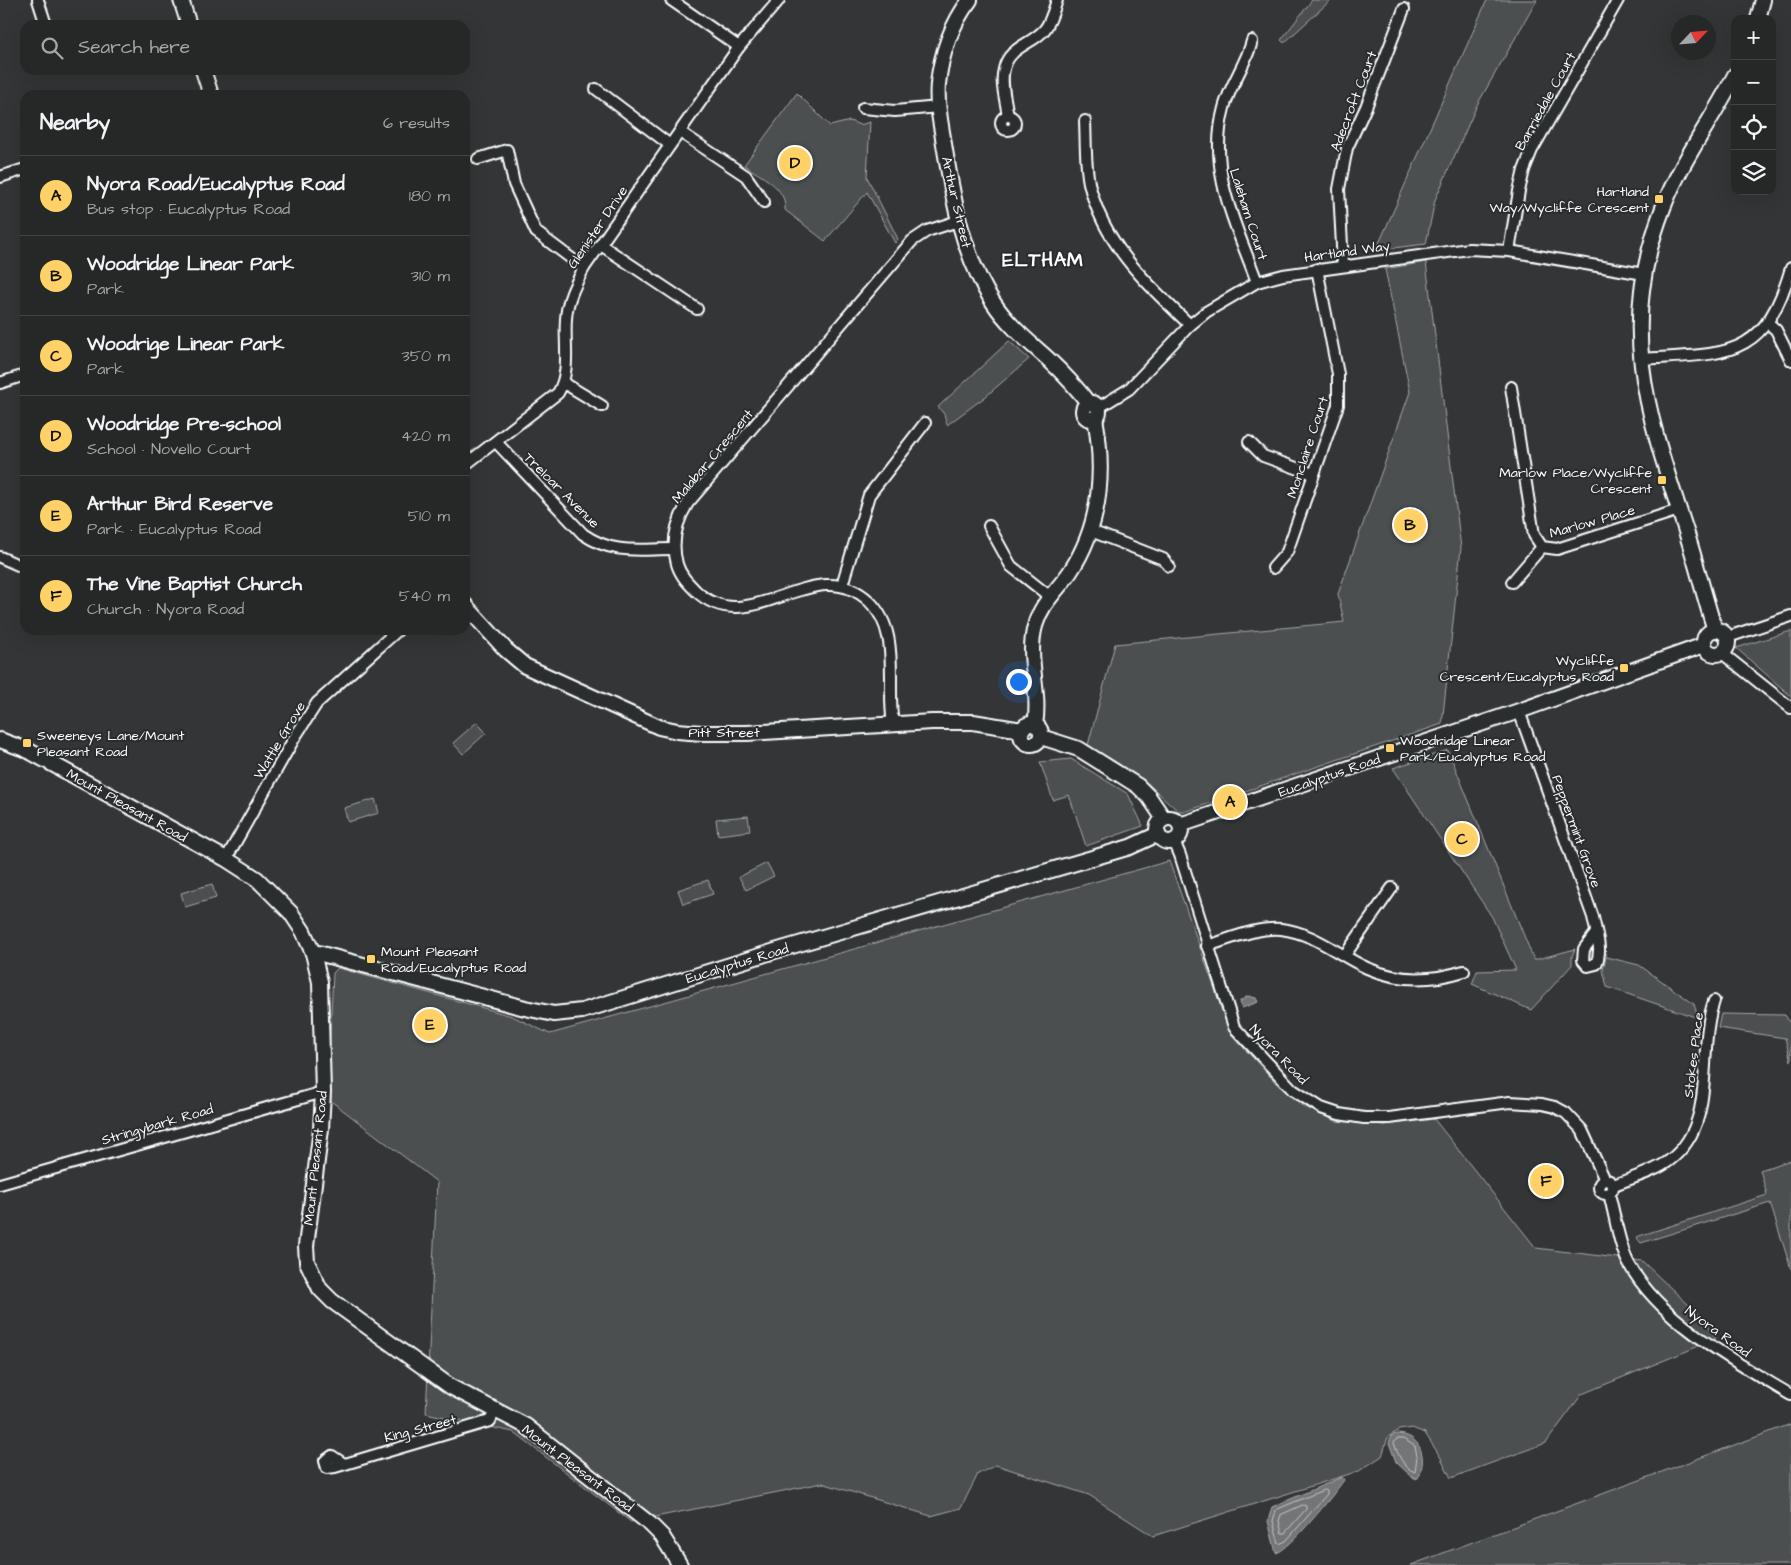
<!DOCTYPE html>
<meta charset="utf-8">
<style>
:root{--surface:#262828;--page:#323434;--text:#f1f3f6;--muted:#a4a6a8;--line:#424445;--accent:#ffd166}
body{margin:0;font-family:"Architects Daughter",sans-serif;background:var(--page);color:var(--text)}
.controls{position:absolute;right:15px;top:15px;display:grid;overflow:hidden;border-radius:10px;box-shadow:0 5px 20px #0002}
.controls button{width:45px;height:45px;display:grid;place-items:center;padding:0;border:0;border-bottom:1px solid var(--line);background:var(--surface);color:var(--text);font:25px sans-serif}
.compass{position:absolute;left:1671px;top:15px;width:45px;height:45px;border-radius:50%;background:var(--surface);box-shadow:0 5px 20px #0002;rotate:64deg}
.you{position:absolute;left:1018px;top:681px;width:18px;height:18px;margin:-12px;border:4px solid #fff;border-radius:50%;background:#1a73e8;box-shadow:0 0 0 8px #1a73e833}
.badge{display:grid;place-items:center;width:32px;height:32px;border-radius:50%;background:var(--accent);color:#111;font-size:16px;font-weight:700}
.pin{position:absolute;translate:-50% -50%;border:2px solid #fff;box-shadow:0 1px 5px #0006}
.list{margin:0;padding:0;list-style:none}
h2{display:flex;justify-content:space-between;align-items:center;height:65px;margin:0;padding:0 20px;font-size:21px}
h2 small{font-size:16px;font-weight:400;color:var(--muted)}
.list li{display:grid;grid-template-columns:32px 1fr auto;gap:15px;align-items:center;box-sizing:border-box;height:80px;padding:0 20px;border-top:1px solid var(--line)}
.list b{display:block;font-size:19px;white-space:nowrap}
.list p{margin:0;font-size:16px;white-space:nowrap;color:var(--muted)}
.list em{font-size:16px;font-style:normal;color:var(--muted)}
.icon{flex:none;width:28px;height:28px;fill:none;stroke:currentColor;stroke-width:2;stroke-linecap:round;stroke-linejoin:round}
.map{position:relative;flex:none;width:1791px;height:1565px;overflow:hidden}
.search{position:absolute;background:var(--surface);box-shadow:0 5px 20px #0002;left:20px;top:20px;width:450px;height:55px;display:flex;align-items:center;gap:12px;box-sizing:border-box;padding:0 18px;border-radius:15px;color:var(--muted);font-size:19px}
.panel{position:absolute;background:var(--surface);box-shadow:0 5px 20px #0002;left:20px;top:90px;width:450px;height:545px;border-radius:15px}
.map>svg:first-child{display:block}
.green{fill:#4c4f50;stroke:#a6a7a8}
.water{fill:#737576;stroke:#abacad}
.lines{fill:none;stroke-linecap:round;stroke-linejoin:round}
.shore{stroke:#c7c8c8;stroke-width:1}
.minor-casing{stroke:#fff;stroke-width:14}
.tertiary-casing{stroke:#fff;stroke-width:18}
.minor{stroke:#2a2d2e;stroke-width:10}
.tertiary{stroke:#2a2d2e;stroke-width:14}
.poi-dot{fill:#ffd166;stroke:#2a2d2e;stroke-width:2}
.labels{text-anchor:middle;stroke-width:4;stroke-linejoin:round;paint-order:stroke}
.street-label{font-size:14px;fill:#fff;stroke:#2a2d2e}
.poi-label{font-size:14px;fill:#fff;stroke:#2a2d2e;text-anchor:end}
.district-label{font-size:19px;font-weight:bold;letter-spacing:1px;fill:#fff;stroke:#2a2d2e}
</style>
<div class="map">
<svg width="1791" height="1565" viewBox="0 0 1791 1565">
<rect width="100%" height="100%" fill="#333536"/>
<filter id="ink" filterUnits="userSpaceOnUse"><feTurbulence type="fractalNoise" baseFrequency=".02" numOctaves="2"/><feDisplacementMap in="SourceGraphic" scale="10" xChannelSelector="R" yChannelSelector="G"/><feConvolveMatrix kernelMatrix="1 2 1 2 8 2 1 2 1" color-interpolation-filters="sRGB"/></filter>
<g filter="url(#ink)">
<g class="green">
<polygon points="1312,0 1331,0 1284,43 1281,40"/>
<polygon points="1487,0 1537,0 1477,105 1435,200 1426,244 1376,250"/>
<path d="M 797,93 L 830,126 L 850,121 L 860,125 L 870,122 L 867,177 L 898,239 L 895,243 L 867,192 L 825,241 L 785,210 C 787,187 760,176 744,165 Z"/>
<polygon points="1426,262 1461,548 1442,724 1187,811 1178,811 1144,780 1088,745 1115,644 1344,622 1338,594 1410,392 1385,269"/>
<polygon points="1009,341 1029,359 985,397 947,425 944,414 938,407"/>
<polygon points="1791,631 1791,696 1736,648"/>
<polygon points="477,722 486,733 463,754 453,743"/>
<polygon points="1448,750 1534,960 1575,949 1572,956 1572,965 1531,1010 1472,984 1477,971 1516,970 1492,917 1393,768"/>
<polygon points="1071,759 1128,794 1143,826 1086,846 1069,795 1053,800 1040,762"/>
<polygon points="375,799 379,813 348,822 344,808"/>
<polygon points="748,816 750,831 718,835 716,819"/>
<polygon points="1169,861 1231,1034 1278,1085 1303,1106 1336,1121 1385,1125 1434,1119 1536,1248 1642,1261 1707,1322 1716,1339 1582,1394 1546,1443 1451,1478 1441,1458 1425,1433 1412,1428 1399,1430 1388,1437 1382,1456 1359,1471 1153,1536 1089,1495 996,1465 978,1474 961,1508 931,1516 822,1483 631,1522 513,1432 426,1413 437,1182 327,1098 333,973 338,968 512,1016 550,1034"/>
<polygon points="767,863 774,876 746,890 739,877"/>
<polygon points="708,880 713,894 683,904 678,890"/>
<polygon points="212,884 216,898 185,907 181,893"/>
<polygon points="1606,957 1639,965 1694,1004 1698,1018 1607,987 1603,970"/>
<polygon points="1721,1014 1785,1015 1791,1025 1791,1061 1785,1038 1718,1028"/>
<polygon points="1791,1160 1791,1269 1770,1203 1641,1243 1636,1237 1767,1195 1760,1170"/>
<polygon points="1791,1424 1791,1565 1411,1565"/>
</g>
<g class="water">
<polygon points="1248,996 1256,998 1258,1002 1242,1008 1240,1001"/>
<path d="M 1396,1434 C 1421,1434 1428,1458 1418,1478 L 1414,1479 L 1396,1462 L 1389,1443 L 1391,1436 Z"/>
<path d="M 1342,1477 L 1344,1480 C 1334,1494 1290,1550 1276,1553 L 1268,1521 L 1272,1507 Z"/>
</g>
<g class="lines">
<g class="shore">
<path d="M 1397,1439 L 1403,1439 L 1415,1446 L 1417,1456 L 1415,1472 C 1403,1468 1398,1454 1394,1443 Z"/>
<polygon points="1324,1490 1327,1491 1327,1494 1286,1541 1279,1544 1273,1521 1276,1510"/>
<polygon points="1303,1505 1306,1506 1306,1509 1285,1533 1282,1533 1279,1521 1281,1515"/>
</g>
<g class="minor-casing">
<g id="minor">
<polyline points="38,0 46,25"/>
<polyline points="671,0 739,47"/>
<path d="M 1252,41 C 1246,65 1230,84 1224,108 C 1207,171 1236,224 1257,282"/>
<polyline points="596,89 670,145"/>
<polyline points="863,108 895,111 939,107"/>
<path d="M 1008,116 C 1006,101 1000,83 1004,69 C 1009,46 1032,45 1045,29 C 1051,21 1054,9 1057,0"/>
<circle cx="1008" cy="123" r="7"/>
<path d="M 1085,121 C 1086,141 1085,163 1089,183 C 1103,244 1147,284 1190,325"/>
<polyline points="680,132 746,176 764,202"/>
<polyline points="478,159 507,150 514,184 536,232 584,268"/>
<polyline points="0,177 25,169"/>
<polyline points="601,245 697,309"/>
<polyline points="1509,251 1519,191 1524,170 1532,150 1618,0"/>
<polyline points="1343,265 1339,189 1347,148 1366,107 1404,9"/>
<polyline points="1767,322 1776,330 1791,360"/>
<path d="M 1641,359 C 1725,353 1764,362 1791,268"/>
<polyline points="0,383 25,375"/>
<polyline points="564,383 602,406"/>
<polyline points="1511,387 1534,535 1542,547 1557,549 1679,510"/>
<polyline points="1098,408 1129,389 1190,325 1206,312 1257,282 1283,275 1469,249 1509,251 1644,274"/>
<path d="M 496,442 L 583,534 C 613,555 638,549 673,549"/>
<polyline points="1249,442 1263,456 1313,474"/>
<path d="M 465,465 L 558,393 C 571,371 564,344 566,319 C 567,300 575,285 584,268 L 739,47 L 779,0"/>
<polyline points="989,526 1011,566 1049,596"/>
<polyline points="1091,531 1163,559 1169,566"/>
<polyline points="0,557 25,568"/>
<polyline points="1273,568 1287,552 1338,405 1338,374 1317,269"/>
<polyline points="1512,582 1542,547"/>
<polyline points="842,585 869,495 925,423"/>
<polyline points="1728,637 1791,616"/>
<polyline points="1722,653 1791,708"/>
<path d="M 1519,711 L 1593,917 C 1596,933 1603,950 1596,964 L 1588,966 L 1583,960 L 1584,949 L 1596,933"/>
<path d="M 893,724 C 886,684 902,632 869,601 C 814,550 750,642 696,591 C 688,583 680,575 677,564 C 671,542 676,522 688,503 L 912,241 L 927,231 L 958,221"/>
<polyline points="1174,841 1180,855 1234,1027 1293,1090 1321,1108 1339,1114 1364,1118 1389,1118 1510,1102 1542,1104 1555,1107 1566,1113 1582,1130 1605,1180"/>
<polyline points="226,859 295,737 317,703 398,630"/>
<path d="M 1207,946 C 1230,939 1257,927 1281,929 C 1315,933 1338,955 1367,968 C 1399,982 1432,981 1464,971"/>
<polyline points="1345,955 1392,888"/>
<circle cx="1606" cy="1187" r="7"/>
<polyline points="0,1184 323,1092"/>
<path d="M 1614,1185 C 1631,1178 1655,1172 1670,1160 C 1719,1122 1696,1052 1714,1001"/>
<path d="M 1609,1194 C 1615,1215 1619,1246 1629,1264 C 1660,1321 1737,1363 1791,1395"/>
<polyline points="344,1464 332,1456 325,1461 327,1468 335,1467 490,1421 496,1409"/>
</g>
</g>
<g class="tertiary-casing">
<g id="tertiary">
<polyline points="181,0 189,25"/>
<path d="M 970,0 C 952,23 941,54 938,84 C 936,104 941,124 944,144 C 953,199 962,254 993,302 C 1008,325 1028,341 1048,359 C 1063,373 1077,388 1089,404"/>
<polyline points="1758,19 1763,0"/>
<polyline points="203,70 211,95"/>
<circle cx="1091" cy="411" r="8"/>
<polyline points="465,605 506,650 525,666 659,727 677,731 702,733 747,733 932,722 973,722 1022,730"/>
<circle cx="1716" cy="642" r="12"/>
<path d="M 1715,630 C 1704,596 1696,562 1685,528 C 1647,412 1617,329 1663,208 C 1681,161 1712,120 1735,75"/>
<circle cx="1031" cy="734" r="10"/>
<path d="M 1035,725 C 1041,691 1026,659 1035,626 C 1041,603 1057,591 1070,572 C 1101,525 1105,472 1095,418"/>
<polyline points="1041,737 1079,749 1138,786 1149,797 1164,819"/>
<polyline points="0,740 27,750 226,859 257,879 291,913 303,931 313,953 320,982 323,1092 321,1129 306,1246 307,1262 320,1289 332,1301 451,1387 526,1426 650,1524 662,1536 680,1565"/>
<circle cx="1169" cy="830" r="12"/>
<polyline points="1180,825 1519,711 1704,645"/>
<polyline points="313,953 318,953 525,1008 554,1014 582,1011 775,951 1130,847 1158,834"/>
</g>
</g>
<use href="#minor" class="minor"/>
<use href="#tertiary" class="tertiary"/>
</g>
</g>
<g class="poi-dot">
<rect x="1654" y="194" width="10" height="10" rx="2.5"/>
<rect x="1657" y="475" width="10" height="10" rx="2.5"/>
<rect x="1619" y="663" width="10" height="10" rx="2.5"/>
<rect x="22" y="738" width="10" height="10" rx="2.5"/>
<rect x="1385" y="743" width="10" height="10" rx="2.5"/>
<rect x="366" y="954" width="10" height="10" rx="2.5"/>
</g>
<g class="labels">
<g class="street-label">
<text transform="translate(1353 101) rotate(-69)" y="5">Adecroft Court</text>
<text transform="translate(1545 101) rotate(-61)" y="5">Barriedale Court</text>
<text transform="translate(957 202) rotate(77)" y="5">Arthur Street</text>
<text transform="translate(1249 214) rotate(72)" y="5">Laleham Court</text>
<text transform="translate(597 227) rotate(-56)" y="5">Glenister Drive</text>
<text transform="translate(1347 251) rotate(-8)" y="5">Hartland Way</text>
<text transform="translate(1307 447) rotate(-72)" y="5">Monclaire Court</text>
<text transform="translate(712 456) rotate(-50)" y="5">Malabar Crescent</text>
<text transform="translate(562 490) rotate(45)" y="5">Treloar Avenue</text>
<text transform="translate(1592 521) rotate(-16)" y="5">Marlow Place</text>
<text x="724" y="737">Pitt Street</text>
<text transform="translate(279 740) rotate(-59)" y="5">Wattle Grove</text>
<text transform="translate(1329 775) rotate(-19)" y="5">Eucalyptus Road</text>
<text transform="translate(127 805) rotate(29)" y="5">Mount Pleasant Road</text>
<text transform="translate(1577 831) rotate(70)" y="5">Peppermint Grove</text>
<text transform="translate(737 963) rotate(-17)" y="5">Eucalyptus Road</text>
<text transform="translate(1279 1054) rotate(46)" y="5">Nyora Road</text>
<text transform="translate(1693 1055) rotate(-83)" y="5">Stokes Place</text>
<text transform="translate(157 1124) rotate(-16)" y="5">Stringybark Road</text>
<text transform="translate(315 1158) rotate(-84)" y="5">Mount Pleasant Road</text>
<text transform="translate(1718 1331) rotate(36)" y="5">Nyora Road</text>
<text transform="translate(420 1428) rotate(-15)" y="5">King Street</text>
<text transform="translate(578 1468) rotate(37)" y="5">Mount Pleasant Road</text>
</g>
<g class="poi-label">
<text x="1649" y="196">Hartland<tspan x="1649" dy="16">Way/Wycliffe Crescent</tspan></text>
<text x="1652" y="477">Marlow Place/Wycliffe<tspan x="1652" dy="16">Crescent</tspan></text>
<text x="1614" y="665">Wycliffe<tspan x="1614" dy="16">Crescent/Eucalyptus Road</tspan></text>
<text x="37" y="740" text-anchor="start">Sweeneys Lane/Mount<tspan x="37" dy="16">Pleasant Road</tspan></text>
<text x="1400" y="745" text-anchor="start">Woodridge Linear<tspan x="1400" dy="16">Park/Eucalyptus Road</tspan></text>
<text x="381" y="956" text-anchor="start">Mount Pleasant<tspan x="381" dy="16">Road/Eucalyptus Road</tspan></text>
</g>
<g class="district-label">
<text x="1043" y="266">ELTHAM</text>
</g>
</g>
</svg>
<div class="controls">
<button>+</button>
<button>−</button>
<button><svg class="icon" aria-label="locate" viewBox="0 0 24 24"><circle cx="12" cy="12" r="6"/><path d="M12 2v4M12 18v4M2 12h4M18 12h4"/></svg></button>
<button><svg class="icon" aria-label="layers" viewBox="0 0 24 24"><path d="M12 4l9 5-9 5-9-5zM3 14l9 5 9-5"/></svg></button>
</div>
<svg class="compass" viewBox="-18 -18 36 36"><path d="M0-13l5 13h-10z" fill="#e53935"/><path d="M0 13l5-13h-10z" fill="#a4a6a8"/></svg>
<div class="you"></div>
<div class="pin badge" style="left:1230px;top:802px">A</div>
<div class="pin badge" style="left:1410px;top:525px">B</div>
<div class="pin badge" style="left:1462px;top:839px">C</div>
<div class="pin badge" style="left:795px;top:163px">D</div>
<div class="pin badge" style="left:430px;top:1025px">E</div>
<div class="pin badge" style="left:1546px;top:1181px">F</div>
<div class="search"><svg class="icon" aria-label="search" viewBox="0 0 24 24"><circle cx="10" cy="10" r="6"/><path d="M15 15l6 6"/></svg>Search here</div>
<section class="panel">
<h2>Nearby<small>6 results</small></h2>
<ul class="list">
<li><span class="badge">A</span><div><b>Nyora Road/Eucalyptus Road</b><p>Bus stop · Eucalyptus Road</p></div><em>180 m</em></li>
<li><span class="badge">B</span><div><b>Woodridge Linear Park</b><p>Park</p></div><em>310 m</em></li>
<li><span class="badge">C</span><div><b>Woodrige Linear Park</b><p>Park</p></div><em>350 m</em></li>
<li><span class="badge">D</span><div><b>Woodridge Pre-school</b><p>School · Novello Court</p></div><em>420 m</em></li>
<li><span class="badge">E</span><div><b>Arthur Bird Reserve</b><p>Park · Eucalyptus Road</p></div><em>510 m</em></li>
<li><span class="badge">F</span><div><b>The Vine Baptist Church</b><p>Church · Nyora Road</p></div><em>540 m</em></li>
</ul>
</section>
</div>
